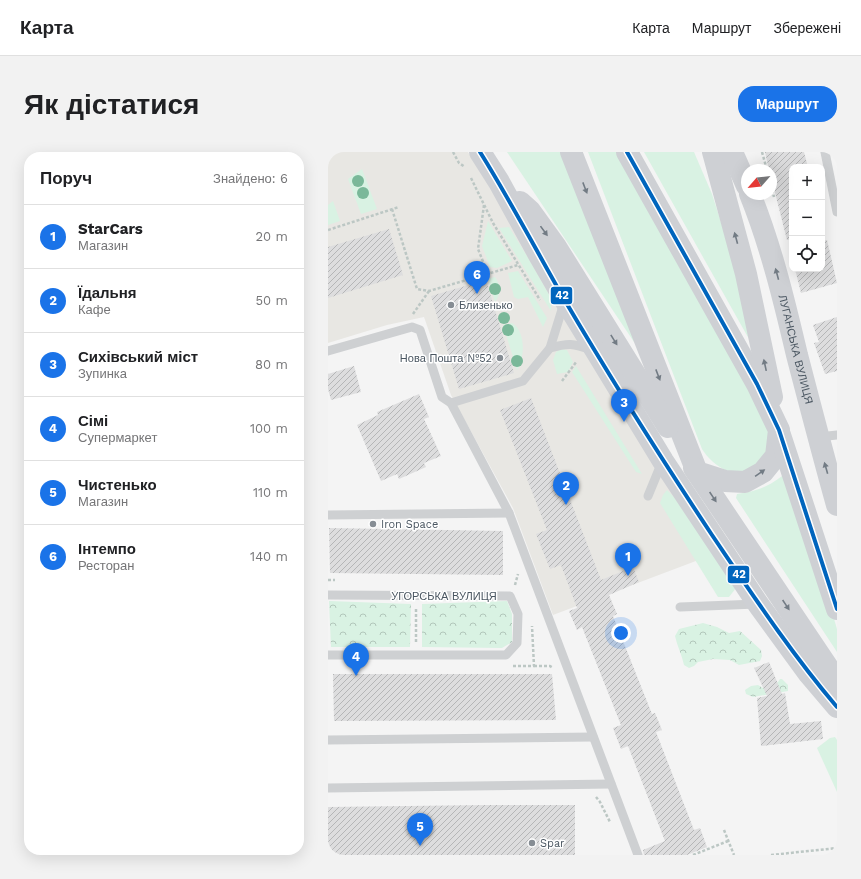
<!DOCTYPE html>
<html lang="uk">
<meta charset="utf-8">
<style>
:root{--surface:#fff;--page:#f2f2f2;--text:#202124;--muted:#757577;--line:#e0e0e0;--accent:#1a73e8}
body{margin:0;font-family:"Work Sans",sans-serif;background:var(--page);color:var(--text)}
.controls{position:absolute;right:12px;top:12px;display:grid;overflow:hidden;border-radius:8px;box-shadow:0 4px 16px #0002}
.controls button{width:36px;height:36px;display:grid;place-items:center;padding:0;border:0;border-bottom:1px solid var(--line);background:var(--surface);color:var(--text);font:20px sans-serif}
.compass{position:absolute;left:413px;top:12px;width:36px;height:36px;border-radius:50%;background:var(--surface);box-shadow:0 4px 16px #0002;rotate:242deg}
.you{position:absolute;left:293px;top:481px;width:14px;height:14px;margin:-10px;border:3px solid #fff;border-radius:50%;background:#1a73e8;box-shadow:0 0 0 6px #1a73e833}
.badge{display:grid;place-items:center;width:26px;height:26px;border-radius:50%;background:var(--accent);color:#fff;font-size:13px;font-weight:700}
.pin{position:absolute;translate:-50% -33px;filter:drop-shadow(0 1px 2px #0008)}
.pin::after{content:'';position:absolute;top:21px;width:14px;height:12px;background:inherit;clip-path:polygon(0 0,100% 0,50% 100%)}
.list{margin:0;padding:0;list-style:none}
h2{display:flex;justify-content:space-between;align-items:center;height:52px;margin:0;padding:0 16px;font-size:17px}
h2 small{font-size:13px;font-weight:400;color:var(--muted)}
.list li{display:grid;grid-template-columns:26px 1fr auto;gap:12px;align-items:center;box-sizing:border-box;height:64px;padding:0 16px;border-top:1px solid var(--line)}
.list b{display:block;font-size:15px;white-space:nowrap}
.list p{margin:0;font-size:13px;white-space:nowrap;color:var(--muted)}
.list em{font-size:13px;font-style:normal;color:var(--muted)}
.icon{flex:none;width:22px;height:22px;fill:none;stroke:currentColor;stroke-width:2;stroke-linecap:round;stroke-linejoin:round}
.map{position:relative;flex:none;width:509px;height:703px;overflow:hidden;border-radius:16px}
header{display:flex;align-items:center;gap:24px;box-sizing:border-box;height:56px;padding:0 20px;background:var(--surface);border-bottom:1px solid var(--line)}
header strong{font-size:19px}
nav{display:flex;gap:22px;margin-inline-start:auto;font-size:14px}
.intro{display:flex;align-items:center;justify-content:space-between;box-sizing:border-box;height:96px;padding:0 24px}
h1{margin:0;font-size:28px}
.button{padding:10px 18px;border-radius:16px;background:var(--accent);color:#fff;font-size:14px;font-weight:700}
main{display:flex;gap:24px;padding:0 24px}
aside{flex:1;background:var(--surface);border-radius:16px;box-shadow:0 4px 16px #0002}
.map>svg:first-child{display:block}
.commercial{fill:#e8e7e3}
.green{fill:#d9f2e3}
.forest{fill:url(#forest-crowns)}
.building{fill:url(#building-hatch)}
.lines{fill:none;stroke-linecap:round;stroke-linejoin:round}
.path{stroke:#bcc7c4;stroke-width:2.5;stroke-dasharray:3 2;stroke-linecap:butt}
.lane{stroke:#ced0d2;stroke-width:9}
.secondary{stroke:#ced0d4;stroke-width:22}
.bus-1-casing{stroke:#fff;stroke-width:7}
.bus-1{stroke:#0065bd;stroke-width:4}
.tree{fill:#7ab899}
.oneway{fill:#727b84}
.poi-dot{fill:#868d94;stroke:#fff;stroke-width:1.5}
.labels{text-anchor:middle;stroke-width:3;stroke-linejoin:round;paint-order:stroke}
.poi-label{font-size:11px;fill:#4a5661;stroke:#fff;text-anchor:start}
.street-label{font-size:11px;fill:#4a5661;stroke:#fff}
.line-badge{stroke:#fff;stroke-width:1.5}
.badge-label{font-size:11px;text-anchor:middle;font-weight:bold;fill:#fff}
</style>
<header>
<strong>Карта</strong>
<nav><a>Карта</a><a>Маршрут</a><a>Збережені</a></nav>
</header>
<div class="intro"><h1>Як дістатися</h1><a class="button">Маршрут</a></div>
<main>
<aside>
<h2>Поруч<small>Знайдено: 6</small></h2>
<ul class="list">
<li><span class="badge">1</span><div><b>StarCars</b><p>Магазин</p></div><em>20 m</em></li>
<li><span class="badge">2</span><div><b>Їдальня</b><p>Кафе</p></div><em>50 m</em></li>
<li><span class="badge">3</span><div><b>Сихівський міст</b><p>Зупинка</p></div><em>80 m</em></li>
<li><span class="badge">4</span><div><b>Сімі</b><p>Супермаркет</p></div><em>100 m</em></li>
<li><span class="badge">5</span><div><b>Чистенько</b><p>Магазин</p></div><em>110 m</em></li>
<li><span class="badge">6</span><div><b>Інтемпо</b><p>Ресторан</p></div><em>140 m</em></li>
</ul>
</aside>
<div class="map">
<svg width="509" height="703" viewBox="0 0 509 703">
<defs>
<pattern id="forest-crowns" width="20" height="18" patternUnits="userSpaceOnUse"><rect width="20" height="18" fill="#d9f2e3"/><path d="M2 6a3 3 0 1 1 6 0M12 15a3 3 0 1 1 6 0" fill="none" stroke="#b2c7bb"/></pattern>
<pattern id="building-hatch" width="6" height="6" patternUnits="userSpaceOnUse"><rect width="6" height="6" fill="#ddddde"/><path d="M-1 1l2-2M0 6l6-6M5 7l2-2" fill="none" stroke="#b5b6b7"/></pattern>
</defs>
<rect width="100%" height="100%" fill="#f4f4f4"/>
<polygon class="commercial" points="0,0 140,0 389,401 225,463 185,356 123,243 96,165 59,173 0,191"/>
<g class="green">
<polygon points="179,0 236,0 308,190 306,190"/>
<path d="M 260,0 L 290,0 L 442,269 L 440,302 C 435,307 429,314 423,317 C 404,327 384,313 374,297 Z"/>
<polygon points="316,0 366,0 384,42 408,117 421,187"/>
<polygon points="34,17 49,57 33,62 20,27"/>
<polygon points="5,49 12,69 0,73 0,53"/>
<polygon points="160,69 184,109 169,116 162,115 154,94"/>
<polygon points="181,75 202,109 223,146 223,159 171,76"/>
<polygon points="190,119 219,166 215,175 200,145 190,147 186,145 180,121"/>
<path d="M 167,125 C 173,134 174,140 167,150 L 160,127 Z"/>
<path d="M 184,171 C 198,179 197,207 189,218 L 175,173 Z"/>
<polygon points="233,197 239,198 245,210 240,220 229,222 225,208 228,200"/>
<polygon points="248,214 314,322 308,320 244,220"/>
<path d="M 459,320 L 463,321 L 509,477 L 509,500 L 408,346 L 409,342 C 431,339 442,334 459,320 Z"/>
<polygon points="339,338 346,345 408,436 401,445 390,445 332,351 335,343"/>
<polygon points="507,585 509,588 509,640 489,596 502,586"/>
</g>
<g class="forest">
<polygon points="1,449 83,452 82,495 3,495"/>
<polygon points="179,449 184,462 184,490 174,496 94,495 94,452"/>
<path d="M 375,471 L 389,475 L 401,481 L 412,479 L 433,498 L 434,504 L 432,509 L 411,513 L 402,508 L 385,507 L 370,510 L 366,514 L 361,516 L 356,513 C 354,503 349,494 347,484 L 351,477 Z"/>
<polygon points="452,527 454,527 460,533 460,539 425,545 418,542 417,538 423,534 430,533 435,536 450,530"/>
</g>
<g class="building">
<polygon points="437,0 476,0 480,15 464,15 464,87 459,88 443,25 443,18 441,18"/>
<polygon points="61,77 75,123 0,146 0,95"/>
<polygon points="499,88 509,131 473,141 467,117 494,117 494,89"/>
<polygon points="158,128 186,221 131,237 103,144"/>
<polygon points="509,165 509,219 497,222 486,191 491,190 485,173"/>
<polygon points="26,214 33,240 3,248 0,237 0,222"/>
<polygon points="91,242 101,265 96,267 113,304 96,311 98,315 71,327 69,322 53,329 29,273 50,263 49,260"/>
<polygon points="203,246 273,428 305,415 311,430 281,443 289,462 285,464 324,562 327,561 334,578 328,580 366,678 372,676 379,695 359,703 316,703 315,698 337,689 300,594 293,597 285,576 293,573 254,475 249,478 241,459 249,456 233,413 222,417 208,382 219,378 172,258"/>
<polygon points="1,376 175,379 175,423 2,421"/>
<polygon points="441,510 454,542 457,541 462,572 493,569 495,587 433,594 429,546 439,544 426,516"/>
<polygon points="5,522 224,522 228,568 6,569"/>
<polygon points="159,653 247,653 247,703 0,703 0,655"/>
</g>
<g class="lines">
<g class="path">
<polyline points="125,0 131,11 137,15"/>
<polyline points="434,0 439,18"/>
<polyline points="143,26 165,71 212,148"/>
<polyline points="443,33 446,45"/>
<polyline points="156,53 150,97 160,122"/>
<polyline points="64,57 89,137 101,139 190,113"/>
<polyline points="0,78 71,55"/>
<polyline points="85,162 101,139"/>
<polyline points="234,229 249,209"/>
<polyline points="0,428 7,428"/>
<polyline points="187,433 190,422"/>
<polyline points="88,490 88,457"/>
<polyline points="185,514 206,514 204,474"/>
<polyline points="206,514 222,514 225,516"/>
<polyline points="268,645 272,650 282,670"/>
<polyline points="396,678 406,703"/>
<polyline points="365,703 400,689"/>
<polyline points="443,703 509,696"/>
</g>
<g class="lane">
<polyline points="497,0 509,60"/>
<path d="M 222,196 C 240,191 245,191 263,198"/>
<polyline points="0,199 84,175 92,178 114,245 123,251 195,229 222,196 236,151"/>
<polyline points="123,251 181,361 310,703"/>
<polyline points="491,285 509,283"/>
<polyline points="320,344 334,310"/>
<polyline points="0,363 181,361"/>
<polyline points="0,443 182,444 190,462 189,491 178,503 0,503"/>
<polyline points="352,455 429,452"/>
<polyline points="0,588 265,585"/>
<polyline points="0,636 283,632"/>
</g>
<g class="secondary">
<polyline points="152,0 171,30 211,103 237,148 335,309 430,452 481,522 509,555"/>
<polyline points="243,0 369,320 397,329 417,330 435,320 448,304 451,278 429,232 299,0"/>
<polyline points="385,0 418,122 444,245"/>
<polyline points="404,0 419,34"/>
<path id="s1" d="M 422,42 C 443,94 456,148 469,203 C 482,253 495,303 509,353"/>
<polyline points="192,50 202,59 228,95 340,275"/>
<polyline points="452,283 509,457"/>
<polyline points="366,316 509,529"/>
</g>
<g class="bus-1-casing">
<g id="bus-1">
<path d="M 152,0 C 182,48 208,98 236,147 C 283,227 333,306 384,383 C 424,442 463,501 509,555"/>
<polyline points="299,0 429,232 451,278 509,457"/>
</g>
</g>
<use href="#bus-1" class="bus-1"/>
</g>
<g class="tree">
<circle cx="30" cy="29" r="6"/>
<circle cx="35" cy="41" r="6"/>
<circle cx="167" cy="137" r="6"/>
<circle cx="176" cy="166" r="6"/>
<circle cx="180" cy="178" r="6"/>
<circle cx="189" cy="209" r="6"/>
</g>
<defs><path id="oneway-solid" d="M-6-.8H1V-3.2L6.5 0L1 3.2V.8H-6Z"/></defs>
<g class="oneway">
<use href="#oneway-solid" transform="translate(257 36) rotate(69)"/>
<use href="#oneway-solid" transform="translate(216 79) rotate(54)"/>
<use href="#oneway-solid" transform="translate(408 86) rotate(-105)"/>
<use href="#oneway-solid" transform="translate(449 122) rotate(-105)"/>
<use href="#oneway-solid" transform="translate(286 188) rotate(58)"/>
<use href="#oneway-solid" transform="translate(437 213) rotate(-102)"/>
<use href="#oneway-solid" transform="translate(330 223) rotate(69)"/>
<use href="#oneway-solid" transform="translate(498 316) rotate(-106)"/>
<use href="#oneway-solid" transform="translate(432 321) rotate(-35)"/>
<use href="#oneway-solid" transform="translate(385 345) rotate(56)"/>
<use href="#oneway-solid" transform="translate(458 453) rotate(56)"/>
</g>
<g class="poi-dot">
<circle cx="123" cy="153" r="4"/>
<circle cx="172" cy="206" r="4"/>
<circle cx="45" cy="372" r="4"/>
<circle cx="204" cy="691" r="4"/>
</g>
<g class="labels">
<g class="poi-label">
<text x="131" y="157">Близенько</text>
<text x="164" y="210" text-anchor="end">Нова Пошта №52</text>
<text x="53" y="376">Iron Space</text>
<text x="212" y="695">Spar</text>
</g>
<g class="street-label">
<text dy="4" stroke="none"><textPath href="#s1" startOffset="162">ЛУГАНСЬКА ВУЛИЦЯ</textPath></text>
<text x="116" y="448">УГОРСЬКА ВУЛИЦЯ</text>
</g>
</g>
<g class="line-badge">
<rect x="222" y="134" width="23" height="19" rx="4" fill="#0065bd"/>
<rect x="399" y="413" width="23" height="19" rx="4" fill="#0065bd"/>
</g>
<g class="badge-label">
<text x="234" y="147">42</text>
<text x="411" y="426">42</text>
</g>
</svg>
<div class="controls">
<button>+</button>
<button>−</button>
<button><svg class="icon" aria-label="locate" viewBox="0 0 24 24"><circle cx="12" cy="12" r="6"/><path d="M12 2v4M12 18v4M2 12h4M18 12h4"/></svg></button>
</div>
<svg class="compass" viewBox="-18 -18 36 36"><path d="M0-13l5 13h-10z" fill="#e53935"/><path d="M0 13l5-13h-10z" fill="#757577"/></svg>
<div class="you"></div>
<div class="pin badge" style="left:300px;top:424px">1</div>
<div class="pin badge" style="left:238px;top:353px">2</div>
<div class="pin badge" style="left:296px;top:270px">3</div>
<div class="pin badge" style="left:28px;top:524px">4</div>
<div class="pin badge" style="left:92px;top:694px">5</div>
<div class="pin badge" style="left:149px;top:142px">6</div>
</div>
</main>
